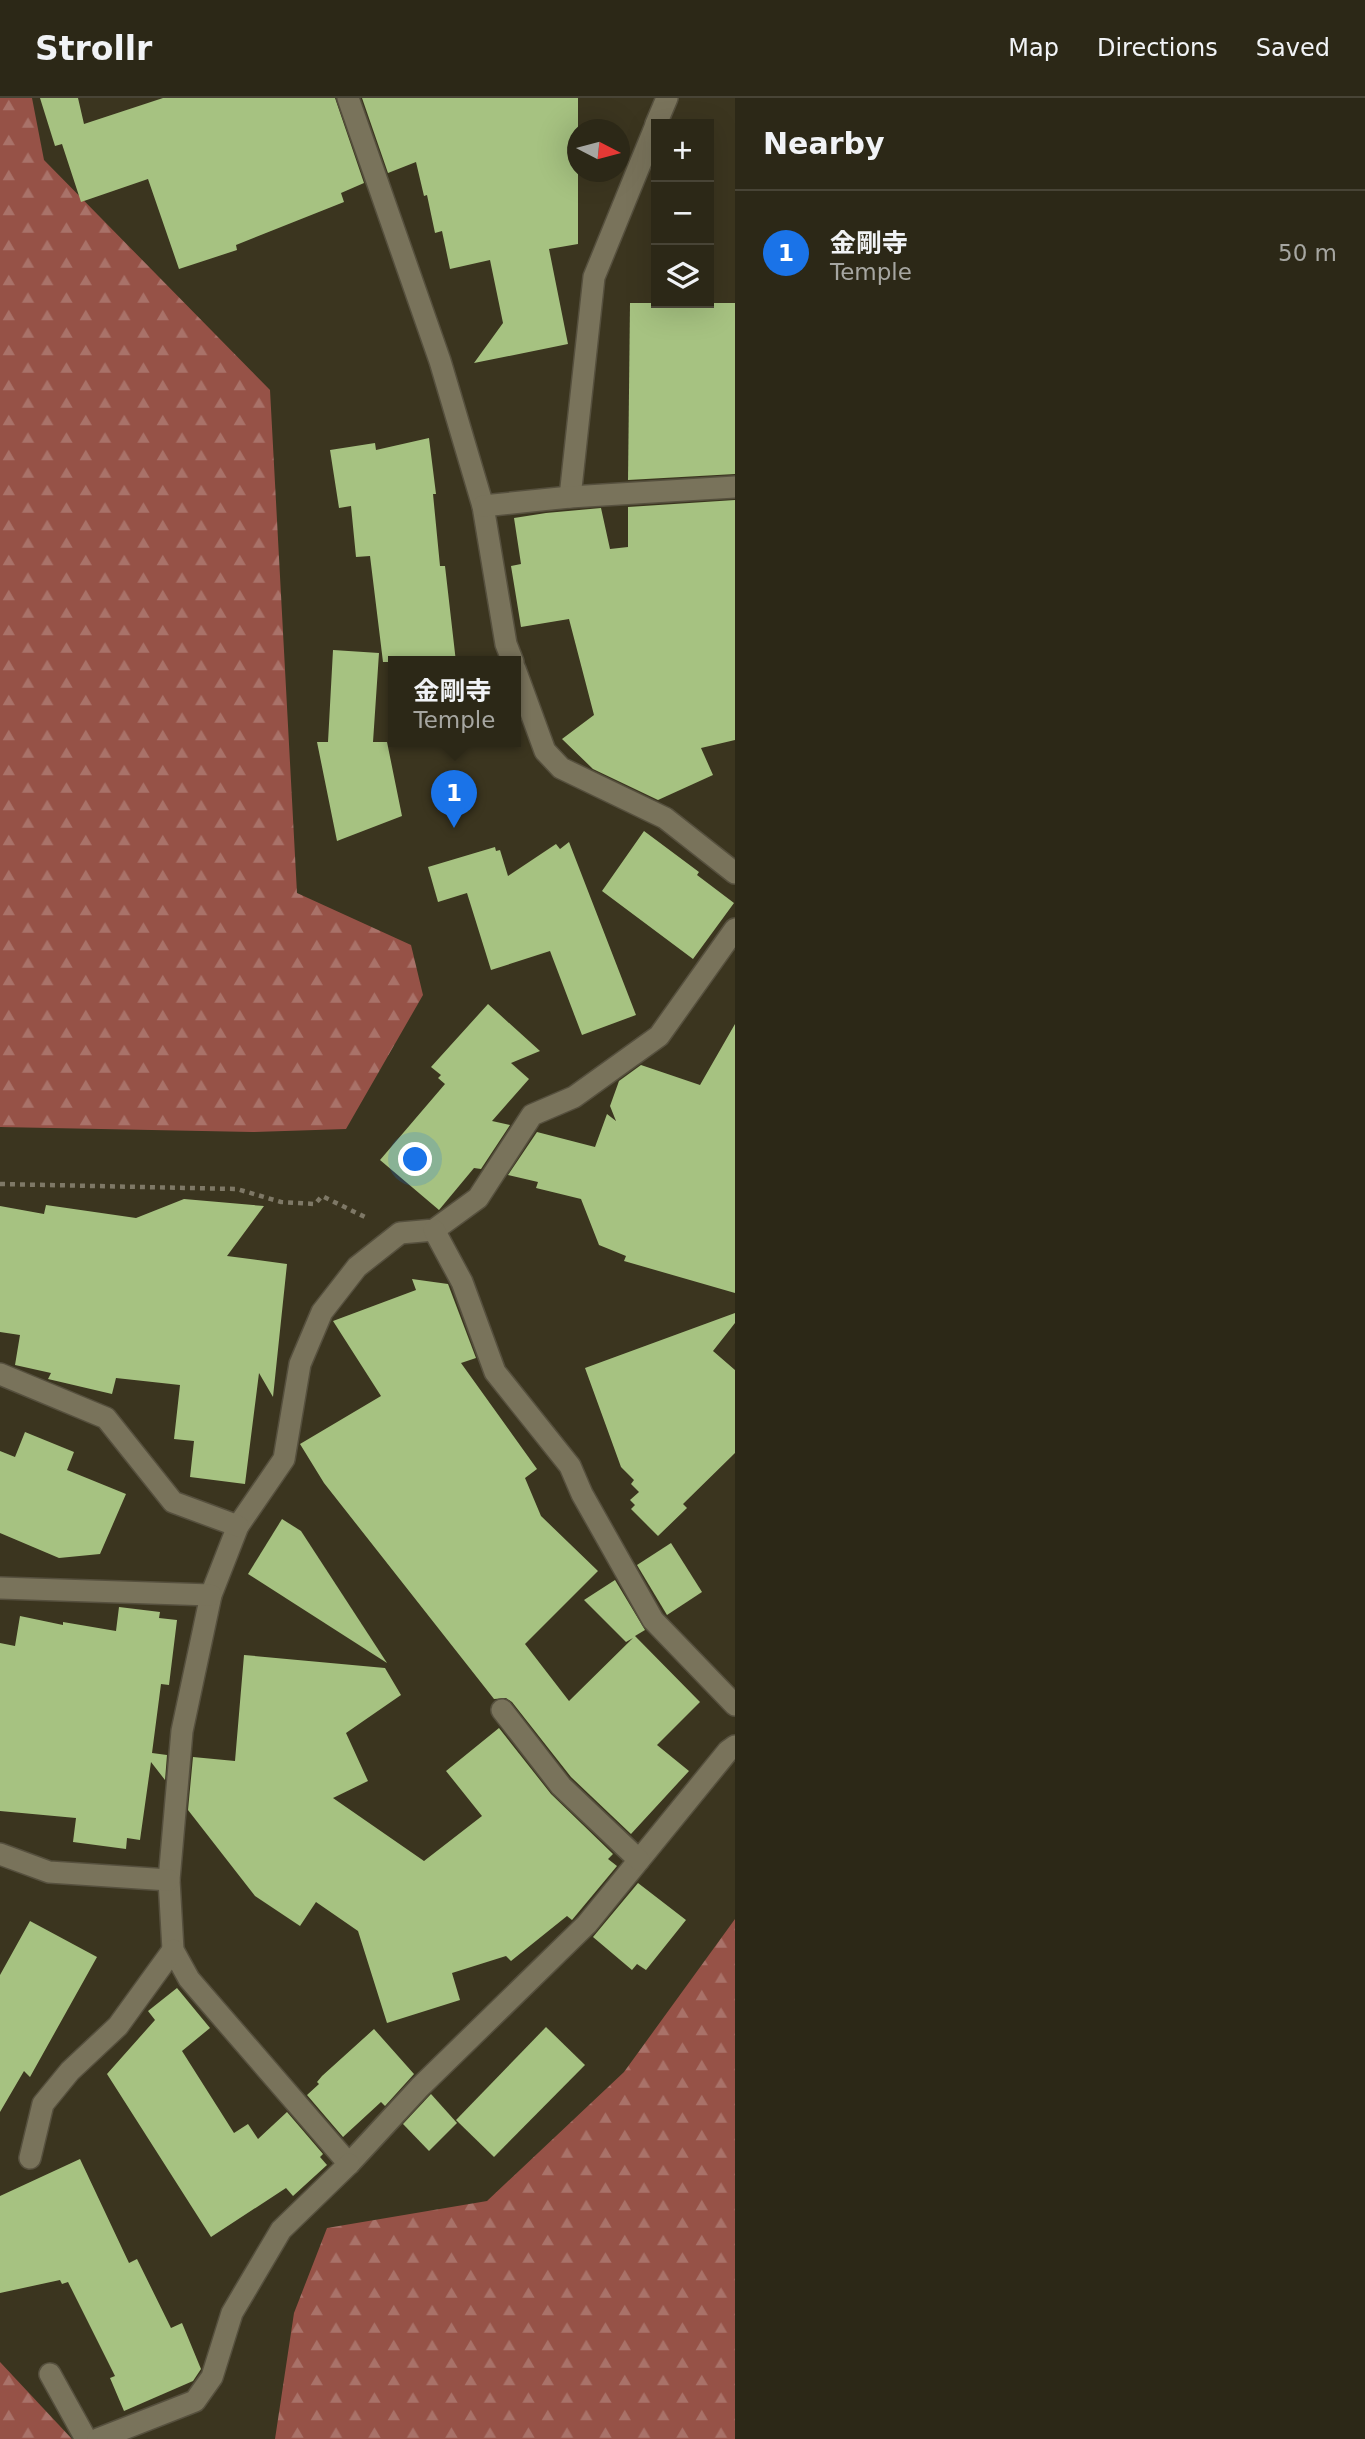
<!DOCTYPE html>
<meta charset="utf-8">
<style>
:root{--surface:#2c2817;--page:#343020;--text:#f1f3f6;--muted:#a6a6a1;--line:#484436;--accent:#1a73e8}
body{margin:0;font-family:"DejaVu Sans","Noto Sans JP",sans-serif;background:var(--page);color:var(--text)}
.controls{position:absolute;right:21px;top:21px;display:grid;overflow:hidden;border-radius:0px;box-shadow:0 7px 28px #0002}
.controls button{width:63px;height:63px;display:grid;place-items:center;padding:0;border:0;border-bottom:2px solid var(--line);background:var(--surface);color:var(--text);font:35px sans-serif}
.compass{position:absolute;left:567px;top:21px;width:63px;height:63px;border-radius:50%;background:var(--surface);box-shadow:0 7px 28px #0002;rotate:96deg}
.you{position:absolute;left:416px;top:1062px;width:24px;height:24px;margin:-18px;border:5px solid #fff;border-radius:50%;background:#1a73e8;box-shadow:0 0 0 10px #1a73e833}
.badge{display:grid;place-items:center;width:46px;height:46px;border-radius:50%;background:var(--accent);color:#fff;font-size:23px;font-weight:700}
.pin{position:absolute;translate:-50% -58px;filter:drop-shadow(0 2px 4px #0008)}
.pin::after{content:'';position:absolute;top:37px;width:24px;height:21px;background:inherit;clip-path:polygon(0 0,100% 0,50% 100%)}
.popup{position:absolute;left:388px;top:558px;width:133px;height:91px;box-sizing:border-box;display:grid;place-content:center;border-radius:0px;background:var(--surface);filter:drop-shadow(0 2px 5px #0005);font-size:23px;white-space:nowrap;color:var(--muted)}
.popup b{font-size:26px;color:var(--text)}
.popup::after{content:'';position:absolute;left:50%;top:100%;margin-left:-14px;border:14px solid transparent;border-top-color:var(--surface)}
.list{margin:0;padding:0;list-style:none}
h2{display:flex;justify-content:space-between;align-items:center;height:91px;margin:0;padding:0 28px;font-size:30px}
h2 small{font-size:23px;font-weight:400;color:var(--muted)}
.list li{display:grid;grid-template-columns:46px 1fr auto;gap:21px;align-items:center;box-sizing:border-box;height:126px;padding:0 28px;border-top:2px solid var(--line)}
.list b{display:block;font-size:26px;white-space:nowrap}
.list p{margin:0;font-size:23px;white-space:nowrap;color:var(--muted)}
.list em{font-size:23px;font-style:normal;color:var(--muted)}
.icon{flex:none;width:38px;height:38px;fill:none;stroke:currentColor;stroke-width:2;stroke-linecap:round;stroke-linejoin:round}
.map{position:relative;flex:none;width:735px;height:2341px;overflow:hidden}
header{display:flex;align-items:center;gap:42px;box-sizing:border-box;height:98px;padding:0 35px;background:var(--surface);border-bottom:2px solid var(--line)}
header strong{font-size:33px}
nav{display:flex;gap:38px;margin-inline-start:auto;font-size:24px}
main{display:flex}
aside{flex:1;background:var(--surface)}
.map>svg:first-child{display:block}
.forest{fill:url(#forest-firs)}
.building{fill:#a6c281}
.lines{fill:none;stroke-linecap:round;stroke-linejoin:round}
.minor-casing{stroke:#56503e;stroke-width:24}
.path{stroke:#7e7866;stroke-width:4.5;stroke-dasharray:5 5;stroke-linecap:butt}
.minor{stroke:#79735b;stroke-width:21}
</style>
<header>
<strong>Strollr</strong>
<nav><a>Map</a><a>Directions</a><a>Saved</a></nav>
</header>
<main>
<div class="map">
<svg width="735" height="2341" viewBox="0 0 735 2341">
<defs>
<pattern id="forest-firs" width="22" height="20" patternUnits="userSpaceOnUse" patternTransform="scale(1.75)"><rect width="22" height="20" fill="#965247"/><path d="M5 1l3.5 6h-7zM16 11l3.5 6h-7z" fill="#a97269"/></pattern>
</defs>
<rect width="100%" height="100%" fill="#3b351f"/>
<g class="forest">
<polygon points="0,0 32,0 44,62 270,292 297,795 411,847 423,897 346,1031 253,1034 0,1029"/>
<polygon points="735,1821 735,2341 275,2341 294,2215 327,2130 487,2103 624,1974"/>
<polygon points="0,2264 72,2341 0,2341"/>
</g>
<g class="building">
<polygon points="40,0 78,0 84,26 163,0 335,0 364,85 341,95 344,104 236,147 237,152 179,171 148,81 81,104 62,46 55,48"/>
<polygon points="362,0 578,0 578,146 549,151 568,246 474,265 503,225 490,162 450,171 442,133 435,135 427,97 424,98 416,64 388,75"/>
<polygon points="630,205 735,205 735,376 628,382"/>
<polygon points="429,340 436,396 433,396 440,468 445,468 456,564 383,564 370,458 356,459 351,408 339,410 330,352 375,345 376,352"/>
<polygon points="735,402 735,642 701,650 713,677 658,702 593,671 562,641 594,617 569,521 521,529 511,468 521,466 514,420 546,415 601,410 610,451 628,449 628,409"/>
<polygon points="333,552 379,555 373,644 387,644 402,718 337,743 317,644 328,644"/>
<polygon points="644,733 699,774 697,777 734,805 693,861 602,793"/>
<polygon points="569,744 636,917 582,937 550,853 491,872 467,795 438,804 428,769 495,749 496,753 500,752 508,778 556,746 560,751"/>
<polygon points="488,906 540,953 511,965 529,981 492,1023 510,1027 481,1071 474,1070 439,1112 380,1062 445,986 438,980 441,977 431,969"/>
<polygon points="735,926 735,1195 624,1163 626,1158 599,1147 581,1101 536,1090 538,1084 508,1077 537,1034 595,1049 607,1016 616,1023 610,1008 619,983 641,967 700,987"/>
<polygon points="184,1101 264,1108 227,1158 287,1166 273,1299 259,1275 245,1386 190,1379 194,1343 174,1341 180,1287 116,1280 112,1296 48,1281 51,1275 15,1267 20,1237 0,1234 0,1108 44,1116 46,1107 136,1120"/>
<polygon points="412,1181 448,1186 476,1260 461,1265 537,1371 525,1380 541,1418 598,1473 525,1546 569,1603 633,1540 626,1544 584,1502 615,1482 645,1532 635,1538 700,1604 657,1647 689,1673 631,1736 571,1679 512,1604 506,1600 494,1601 324,1385 300,1346 381,1298 333,1223 416,1192"/>
<polygon points="735,1215 735,1225 713,1253 735,1272 735,1355 683,1406 687,1410 658,1438 631,1411 635,1407 630,1402 639,1394 631,1386 634,1382 621,1369 585,1270"/>
<polygon points="25,1334 74,1354 67,1372 126,1396 100,1456 59,1460 0,1435 0,1353 15,1359"/>
<polygon points="282,1421 301,1433 387,1565 248,1476"/>
<polygon points="671,1445 702,1494 667,1517 637,1467"/>
<polygon points="119,1509 160,1514 159,1520 177,1522 169,1587 161,1586 152,1655 167,1657 165,1682 151,1664 140,1742 127,1740 126,1751 73,1744 76,1720 0,1713 0,1545 15,1548 20,1518 63,1527 63,1524 116,1533"/>
<polygon points="244,1557 385,1570 401,1597 346,1635 368,1683 333,1700 424,1763 482,1718 446,1673 499,1630 551,1696 613,1756 608,1761 617,1768 572,1822 567,1818 511,1863 506,1858 452,1875 460,1902 387,1925 358,1833 316,1804 300,1828 255,1798 188,1712 193,1659 235,1663"/>
<polygon points="638,1785 686,1822 646,1872 637,1866 632,1872 593,1839"/>
<polygon points="30,1823 97,1859 30,1979 24,1973 0,2014 0,1877"/>
<polygon points="177,1890 210,1930 182,1953 234,2035 248,2026 258,2041 287,2014 323,2056 320,2059 327,2067 293,2098 286,2090 211,2139 107,1976 155,1922 148,1913"/>
<polygon points="546,1929 585,1967 494,2059 456,2022"/>
<polygon points="374,1931 414,1976 385,2008 381,2004 343,2039 307,1997 319,1986 317,1984 322,1978"/>
<polygon points="431,1996 457,2025 429,2053 403,2026"/>
<polygon points="80,2061 129,2165 137,2161 171,2230 182,2225 201,2271 193,2283 124,2313 110,2280 115,2278 68,2184 62,2186 60,2182 0,2195 0,2098"/>
</g>
<g class="lines">
<g class="minor-casing">
<g id="minor">
<polyline points="348,0 440,263 483,408 506,546 513,564"/>
<polyline points="656,26 667,0"/>
<polyline points="570,399 594,179 656,27"/>
<polyline points="483,408 570,399 735,389"/>
<polyline points="515,571 545,653 561,670 665,720 735,775"/>
<polyline points="735,831 659,938 574,999 532,1017 478,1100 434,1132 400,1135 357,1169 322,1214 300,1266 284,1361 238,1428 211,1497 182,1633 169,1782 173,1852 189,1881 349,2066 420,1989 587,1826 728,1653 735,1648"/>
<polyline points="434,1132 462,1184 495,1274 570,1368 582,1396 653,1522 735,1607"/>
<polyline points="0,1276 106,1320 173,1404 238,1428"/>
<polyline points="0,1490 211,1497"/>
<polyline points="502,1612 561,1688 639,1762"/>
<polyline points="0,1756 49,1774 169,1782"/>
<polyline points="30,2060 43,2006 70,1973 118,1928 173,1852"/>
<polyline points="50,2276 86,2341"/>
<polyline points="98,2341 195,2303 212,2279 232,2215 281,2132 349,2066"/>
</g>
</g>
<polyline class="path" points="0,1086 237,1091 281,1104 315,1106 322,1098 367,1120"/>
<use href="#minor" class="minor"/>
</g>
</svg>
<div class="controls">
<button>+</button>
<button>−</button>
<button><svg class="icon" aria-label="layers" viewBox="0 0 24 24"><path d="M12 4l9 5-9 5-9-5zM3 14l9 5 9-5"/></svg></button>
</div>
<svg class="compass" viewBox="-18 -18 36 36"><path d="M0-13l5 13h-10z" fill="#e53935"/><path d="M0 13l5-13h-10z" fill="#a6a6a1"/></svg>
<div class="you"></div>
<div class="pin badge" style="left:454px;top:730px">1</div>
<div class="popup"><b>金剛寺</b>Temple</div>
</div>
<aside>
<h2>Nearby<small></small></h2>
<ul class="list">
<li><span class="badge">1</span><div><b>金剛寺</b><p>Temple</p></div><em>50 m</em></li>
</ul>
</aside>
</main>
